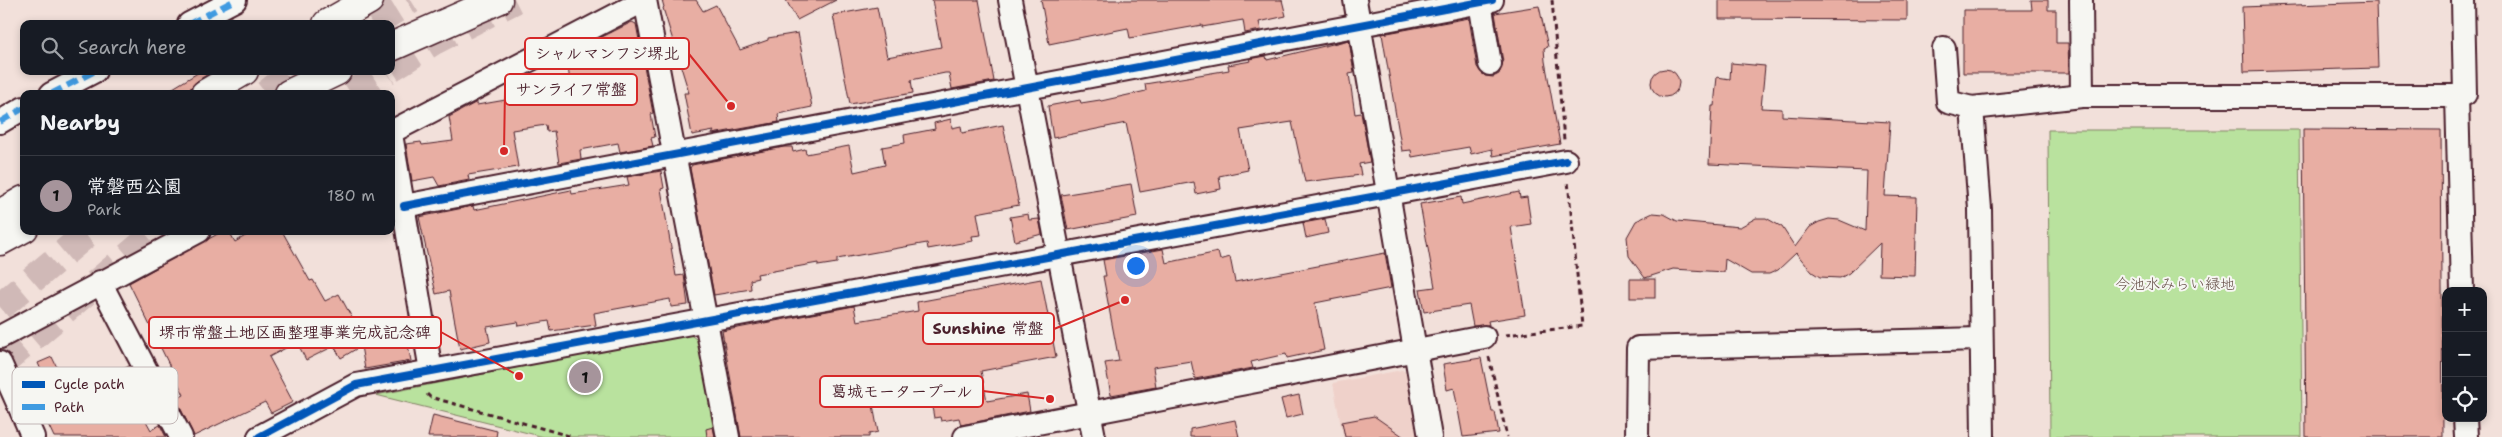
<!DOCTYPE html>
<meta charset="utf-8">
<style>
:root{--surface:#171b24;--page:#242831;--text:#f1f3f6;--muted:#9ea1a6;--line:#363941;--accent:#a6949b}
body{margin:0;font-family:"Shantell Sans","Klee One",sans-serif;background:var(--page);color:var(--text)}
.controls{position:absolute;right:15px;bottom:15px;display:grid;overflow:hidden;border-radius:10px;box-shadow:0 2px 8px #0003}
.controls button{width:45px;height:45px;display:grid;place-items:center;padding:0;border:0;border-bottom:1px solid var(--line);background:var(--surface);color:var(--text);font:25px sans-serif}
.you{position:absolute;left:1135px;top:265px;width:18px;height:18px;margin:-12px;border:4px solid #fff;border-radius:50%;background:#1a73e8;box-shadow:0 0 0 8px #1a73e833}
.badge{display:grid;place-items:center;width:32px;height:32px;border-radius:50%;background:var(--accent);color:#111;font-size:16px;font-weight:700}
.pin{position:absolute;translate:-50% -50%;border:2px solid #fff;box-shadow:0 1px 5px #0006}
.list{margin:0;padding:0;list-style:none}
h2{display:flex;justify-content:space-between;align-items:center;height:65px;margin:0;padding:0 20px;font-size:21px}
h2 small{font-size:16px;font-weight:400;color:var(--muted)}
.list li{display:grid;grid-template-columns:32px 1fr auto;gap:15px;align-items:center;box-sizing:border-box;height:80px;padding:0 20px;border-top:1px solid var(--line)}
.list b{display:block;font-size:19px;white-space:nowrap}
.list p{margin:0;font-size:16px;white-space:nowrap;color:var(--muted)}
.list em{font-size:16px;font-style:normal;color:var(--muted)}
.icon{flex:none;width:28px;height:28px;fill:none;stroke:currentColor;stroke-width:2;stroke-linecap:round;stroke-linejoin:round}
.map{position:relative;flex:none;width:2502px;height:437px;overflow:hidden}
.search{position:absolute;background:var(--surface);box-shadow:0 2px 8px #0003;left:20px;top:20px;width:375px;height:55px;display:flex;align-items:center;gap:12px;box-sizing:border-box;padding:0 18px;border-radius:10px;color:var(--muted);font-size:19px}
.panel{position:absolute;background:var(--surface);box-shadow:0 2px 8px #0003;left:20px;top:90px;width:375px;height:145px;border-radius:10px}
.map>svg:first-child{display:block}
.built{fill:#efd1ca}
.green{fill:#b9e29e;stroke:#828064}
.building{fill:#e8aea3;stroke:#4a1f2b}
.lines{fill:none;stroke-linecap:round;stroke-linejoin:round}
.highway-tunnel{stroke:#d0b9b7;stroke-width:28;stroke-dasharray:28 14;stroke-linecap:butt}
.minor-casing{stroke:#4a1f2b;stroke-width:26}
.highway-casing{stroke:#4a1f2b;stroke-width:31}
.path{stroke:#4a1f2b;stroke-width:3;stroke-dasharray:5 4;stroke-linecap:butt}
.minor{stroke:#f6f6f2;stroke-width:22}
.highway{stroke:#f6f6f2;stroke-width:28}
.quiet{stroke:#409be1;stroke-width:6;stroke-dasharray:12 6;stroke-linecap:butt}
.cycleway-casing{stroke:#f6f6f2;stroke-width:11}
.cycleway{stroke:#0057b8;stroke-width:8}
.labels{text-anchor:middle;stroke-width:4;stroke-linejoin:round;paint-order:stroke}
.park-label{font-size:15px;fill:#665048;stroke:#f6f6f2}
.key{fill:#f6f6f2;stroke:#c2b6b6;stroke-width:1}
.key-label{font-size:14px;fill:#4a1f2b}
.leader{fill:none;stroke:#d62828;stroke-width:2}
.callout-dot{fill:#d62828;stroke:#f6f6f2;stroke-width:2}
.callout{fill:#f6f6f2;stroke:#d62828;stroke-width:2}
.callout-label{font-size:16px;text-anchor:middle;font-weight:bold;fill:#4a1f2b}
</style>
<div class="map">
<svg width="2502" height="437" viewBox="0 0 2502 437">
<rect width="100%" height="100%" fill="#f2e0da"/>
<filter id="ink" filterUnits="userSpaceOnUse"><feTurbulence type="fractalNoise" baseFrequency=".02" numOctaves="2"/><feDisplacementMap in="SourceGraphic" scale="10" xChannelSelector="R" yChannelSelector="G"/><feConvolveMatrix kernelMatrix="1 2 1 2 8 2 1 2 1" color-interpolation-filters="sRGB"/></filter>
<g filter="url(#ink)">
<polygon class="built" points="1402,370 1412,376 1424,437 1343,437 1333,383"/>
<g class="green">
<polygon points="2048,130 2299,130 2302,437 2050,437"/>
<polygon points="689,334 699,341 716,437 544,437 376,395"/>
</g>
<g class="building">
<polygon points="662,0 696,0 703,11 716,5 740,50 768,40 768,38 798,33 812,107 778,114 779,122 712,134 714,131 692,135 684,93 689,93 663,8 664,7"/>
<polygon points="786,0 836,0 797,20"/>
<polygon points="932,0 979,0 994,81 952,89 949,73 945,73 911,80 913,93 850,104 833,15 877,7 887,57 941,47"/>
<polygon points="1041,0 1282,0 1286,16 1259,22 1261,30 1245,33 1243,20 1202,27 1202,25 1130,38 1128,28 1049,44"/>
<polygon points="1719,0 1907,0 1907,20 1719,19"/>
<polygon points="2031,0 2048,0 2048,10 2056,10 2056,43 2068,43 2069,73 1963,73 1963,10 2032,10"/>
<polygon points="2376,2 2378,68 2244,72 2242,7"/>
<polygon points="1539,6 1548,47 1544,48 1545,61 1560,144 1493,156 1492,149 1471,154 1469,147 1412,157 1411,150 1402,151 1382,34 1469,18 1477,67 1485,76 1493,77 1499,74 1503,62 1495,13"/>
<polygon points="632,22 636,24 653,113 651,114 655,137 651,138 653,146 620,152 618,143 580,150 581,159 559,163 554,131 547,132 546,125 512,130 518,167 468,175 469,180 439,186 434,177 412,181 406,144 421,142 422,145 453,141 449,117 477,102 477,105 540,94 540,90 570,84 567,55 602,49 600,38"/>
<polygon points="1349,40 1354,73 1349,74 1355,114 1361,113 1370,162 1359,164 1361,175 1305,182 1292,122 1240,130 1248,170 1219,176 1221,189 1196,194 1194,182 1140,192 1126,123 1053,138 1048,106 1080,100 1081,103 1100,100 1101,101 1146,91 1145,84 1229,70 1228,65 1251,61 1250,59 1266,56 1267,60"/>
<polygon points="1731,63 1765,66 1761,108 1782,109 1782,116 1890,122 1885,196 1917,197 1915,276 1879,275 1880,243 1849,273 1840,278 1820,277 1812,272 1796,253 1778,270 1769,274 1751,274 1725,259 1724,272 1673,269 1645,278 1629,256 1627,237 1636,221 1653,213 1664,214 1677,221 1740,227 1756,218 1766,218 1782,227 1795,247 1810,227 1819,222 1829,219 1839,220 1865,231 1867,171 1709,164 1712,106 1714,106 1717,77 1730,79"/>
<circle cx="1665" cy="83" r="14"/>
<polygon points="201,71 213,71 197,81 191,87 189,94 163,94"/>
<polygon points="951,119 952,128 961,126 962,133 1003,125 1019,205 977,213 981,235 972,236 973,241 928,249 927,243 837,259 837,263 818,266 818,263 757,274 758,278 750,280 751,289 714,295 690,168 692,165 784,147 792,147 793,152 805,149 806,154 849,146 854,172 885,165 882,147 905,143 904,135 935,129 934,123"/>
<polygon points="2303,129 2441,130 2443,437 2306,437"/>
<polygon points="661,171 664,188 661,189 676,276 684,275 688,305 671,307 670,299 594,313 596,325 551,331 549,321 519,326 518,322 487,327 490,342 460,349 449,291 436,294 419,217 473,206 474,210 571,190 572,194 629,185 627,177"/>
<polygon points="1131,184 1137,217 1068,230 1061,195"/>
<polygon points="1519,192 1520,198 1527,197 1531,224 1511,227 1525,315 1488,321 1489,325 1473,326 1469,305 1424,312 1420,289 1435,287 1420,204 1461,197 1462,204"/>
<polygon points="1028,214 1029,220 1039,219 1042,234 1015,241 1010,217"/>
<polygon points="1325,219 1328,233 1306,238 1303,223"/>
<polygon points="223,231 229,231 235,242 254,231 282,231 310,281 313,280 325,301 339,294 357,327 403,319 411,361 365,369 361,346 341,358 334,346 306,360 297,342 269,357 293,402 271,413 265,402 194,436 176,399 184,395 129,283"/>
<polygon points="1163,249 1166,263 1218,252 1220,260 1230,257 1235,282 1385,253 1391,288 1315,303 1324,350 1287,358 1286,354 1251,362 1253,368 1195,379 1191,361 1153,367 1156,387 1111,395 1105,363 1119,361 1103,276 1106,276 1103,260"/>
<polygon points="1041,279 1056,357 981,371 987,401 1027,394 1030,411 961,425 959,418 941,421 940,417 934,418 928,384 871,394 878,432 869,434 869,437 741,437 722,331 854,306 857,321 918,311 917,302"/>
<rect x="1630" y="279" width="25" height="19"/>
<polygon points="52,357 77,409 118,387 112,375 129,366 145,396 135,401 151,430 160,425 166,437 54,437 26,377 41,370 38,363"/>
<polygon points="1481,358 1492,412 1495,412 1499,433 1463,437 1454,388 1447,390 1443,364"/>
<polygon points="1299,395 1303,414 1286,418 1281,399"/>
<polygon points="433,415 497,431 496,437 428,437"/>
<polygon points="1374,416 1404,437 1345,437 1342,422"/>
<polygon points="1235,420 1239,437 1190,437 1190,429"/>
<polygon points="713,427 715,437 707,437 706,429"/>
</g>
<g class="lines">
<g class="highway-tunnel">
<polyline points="372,24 411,0"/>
<polyline points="391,68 434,41 515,0"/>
<polyline points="266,94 296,71"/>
<polyline points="351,94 387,71"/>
<polyline points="0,307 90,231"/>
<polyline points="0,365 158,231"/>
</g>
<g class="minor-casing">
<g id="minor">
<polyline points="645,0 728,437"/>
<polyline points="1010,0 1094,437"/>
<polyline points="1355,0 1430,437"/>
<polyline points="2081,0 2082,96"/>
<polyline points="1480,2 1490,64"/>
<polyline points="189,24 235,0"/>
<polyline points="1944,48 1948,102 1972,108 2082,96 2457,96 2465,94 2463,0"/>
<polyline points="51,94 95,71"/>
<polyline points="2457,96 2462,291"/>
<polyline points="1972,108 1980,209 1983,437"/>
<polyline points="0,122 24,108"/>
<polyline points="391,132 645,0"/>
<polyline points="391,134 431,371"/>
<polyline points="404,206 1492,0"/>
<polyline points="100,282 181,437"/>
<polyline points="0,337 199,231"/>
<polyline points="0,363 33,437"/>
<polyline points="2465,418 2466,437"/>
<polyline points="259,437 356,385 1566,161"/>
<polyline points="965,437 1484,337"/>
<polyline points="1637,437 1638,348 1980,339"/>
</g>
</g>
<g class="highway-casing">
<g id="highway">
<polyline points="327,24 369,0"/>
<polyline points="391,47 498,0"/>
<polyline points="205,94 244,71"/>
<polyline points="289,94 337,71"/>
<polyline points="0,214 24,200"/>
<polyline points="0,241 24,228"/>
</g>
</g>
<g class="path">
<polyline points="1552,0 1564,140"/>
<polyline points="1505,335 1582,326 1568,181"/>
<polyline points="1489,357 1507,437"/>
<polyline points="427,394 430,397 573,437"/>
</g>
<use href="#minor" class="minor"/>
<use href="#highway" class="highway"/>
<g class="quiet">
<polyline points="189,24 235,0"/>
<polyline points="51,94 95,71"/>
<polyline points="0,122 24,108"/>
</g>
<g class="cycleway-casing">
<g id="cycleway">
<polyline points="404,206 1492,0"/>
<polyline points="259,437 356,385 1566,161"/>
</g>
</g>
<use href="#cycleway" class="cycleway"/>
</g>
</g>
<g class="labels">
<g class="park-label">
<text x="2175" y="289">今池水みらい緑地</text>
</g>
</g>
<rect x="12" y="367" width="166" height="57" rx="8" class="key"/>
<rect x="22" y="381" width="23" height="7" fill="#0057b8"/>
<rect x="22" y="404" width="23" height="6" fill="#409be1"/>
<g class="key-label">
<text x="54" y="389">Cycle path</text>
<text x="54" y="412">Path</text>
</g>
<path class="leader" d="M731 106L689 54M504 151L505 89M1125 300L1054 329M519 376L441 332M1050 399L983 391"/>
<g class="callout-dot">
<circle cx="731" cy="106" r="5"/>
<circle cx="504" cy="151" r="5"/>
<circle cx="1125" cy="300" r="5"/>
<circle cx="519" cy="376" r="5"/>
<circle cx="1050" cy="399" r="5"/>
</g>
<g class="callout">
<rect x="525" y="38" width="164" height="31" rx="5"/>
<rect x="505" y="74" width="132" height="31" rx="5"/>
<rect x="923" y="313" width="131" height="31" rx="5"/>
<rect x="149" y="317" width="292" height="31" rx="5"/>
<rect x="820" y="376" width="163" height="31" rx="5"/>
</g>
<g class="callout-label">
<text x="607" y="59">シャルマンフジ堺北</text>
<text x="571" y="95">サンライフ常盤</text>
<text x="988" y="334">Sunshine 常盤</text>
<text x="295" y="338">堺市常盤土地区画整理事業完成記念碑</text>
<text x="902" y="397">葛城モータープール</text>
</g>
</svg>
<div class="controls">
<button>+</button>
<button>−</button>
<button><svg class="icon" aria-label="locate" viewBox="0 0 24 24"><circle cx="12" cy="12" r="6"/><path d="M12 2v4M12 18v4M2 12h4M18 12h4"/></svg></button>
</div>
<div class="you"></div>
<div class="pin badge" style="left:585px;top:377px">1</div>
<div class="search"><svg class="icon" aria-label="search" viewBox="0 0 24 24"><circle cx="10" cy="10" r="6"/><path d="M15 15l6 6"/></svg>Search here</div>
<section class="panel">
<h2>Nearby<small></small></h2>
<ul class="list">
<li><span class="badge">1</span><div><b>常磐西公園</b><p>Park</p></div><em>180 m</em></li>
</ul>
</section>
</div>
